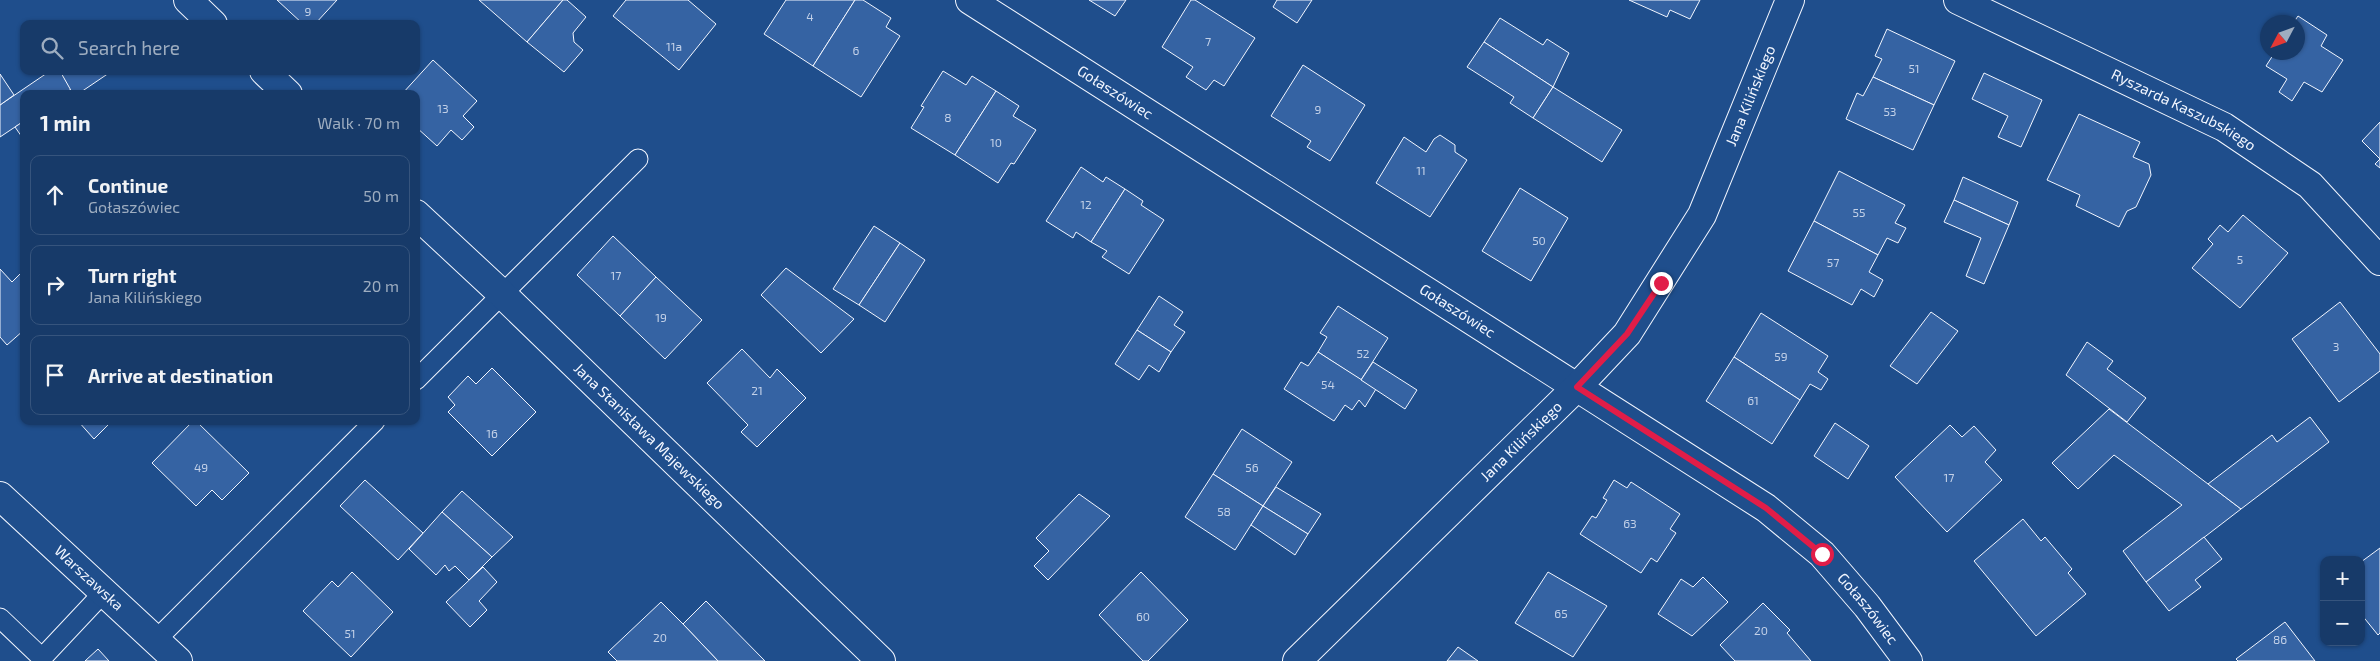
<!DOCTYPE html>
<meta charset="utf-8">
<style>
:root{--surface:#173a69;--page:#20416f;--text:#f1f3f6;--muted:#9eadc0;--line:#36547d}
body{margin:0;font-family:"Exo 2",sans-serif;background:var(--page);color:var(--text)}
.controls{position:absolute;right:15px;bottom:15px;display:grid;overflow:hidden;border-radius:10px;box-shadow:0 1px 4px #0004}
.controls button{width:45px;height:45px;display:grid;place-items:center;padding:0;border:0;border-bottom:1px solid var(--line);background:var(--surface);color:var(--text);font:25px sans-serif}
.compass{position:absolute;left:2260px;top:15px;width:45px;height:45px;border-radius:50%;background:var(--surface);box-shadow:0 1px 4px #0004;rotate:229deg}
.stop{position:absolute;width:15px;height:15px;margin:-11px;border:4px solid #e11d48;border-radius:50%;background:#fff}
.stop.end{background:#e11d48;border-color:#fff;box-shadow:0 1px 5px #0008}
.list{margin:0;padding:0;list-style:none}
h2{display:flex;justify-content:space-between;align-items:center;height:65px;margin:0;padding:0 20px;font-size:21px}
h2 small{font-size:16px;font-weight:400;color:var(--muted)}
.list li{display:grid;grid-template-columns:32px 1fr auto;gap:15px;align-items:center;box-sizing:border-box;height:80px;margin:0 10px 10px;padding:0 10px;border:1px solid var(--line);border-radius:10px}
.list b{display:block;font-size:19px;white-space:nowrap}
.list p{margin:0;font-size:16px;white-space:nowrap;color:var(--muted)}
.list em{font-size:16px;font-style:normal;color:var(--muted)}
.icon{flex:none;width:28px;height:28px;fill:none;stroke:currentColor;stroke-width:2;stroke-linecap:round;stroke-linejoin:round}
.map{position:relative;flex:none;width:2380px;height:661px;overflow:hidden}
.search{position:absolute;background:var(--surface);box-shadow:0 1px 4px #0004;left:20px;top:20px;width:400px;height:55px;display:flex;align-items:center;gap:12px;box-sizing:border-box;padding:0 18px;border-radius:10px;color:var(--muted);font-size:19px}
.panel{position:absolute;background:var(--surface);box-shadow:0 1px 4px #0004;left:20px;top:90px;width:400px;height:335px;border-radius:10px}
.map>svg:first-child{display:block}
.building{fill:#3563a3;stroke:#f2f6ff}
.lines{fill:none;stroke-linecap:round;stroke-linejoin:round}
.service-casing{stroke:#f2f6ff;stroke-width:21}
.minor-casing{stroke:#f2f6ff;stroke-width:30}
.tertiary-casing{stroke:#f2f6ff;stroke-width:30}
.secondary-casing{stroke:#f2f6ff;stroke-width:30}
.service{stroke:#1f4e8c;stroke-width:19}
.minor{stroke:#1f4e8c;stroke-width:28}
.tertiary{stroke:#1f4e8c;stroke-width:28}
.secondary{stroke:#1f4e8c;stroke-width:28}
.route{stroke:#e11d48;stroke-width:6}
.labels{text-anchor:middle;stroke-width:4;stroke-linejoin:round;paint-order:stroke}
.number-label{font-size:12px;fill:#c3d1e8}
.street-label{font-size:15px;fill:#f2f6ff;stroke:#1f4e8c}
</style>
<div class="map">
<svg width="2380" height="661" viewBox="0 0 2380 661">
<rect width="100%" height="100%" fill="#1f4e8c"/>
<g class="building">
<polygon points="277,0 337,0 315,24 303,24"/>
<polygon points="479,0 563,0 527,42"/>
<polygon points="563,0 567,0 586,17 573,33 574,42 583,50 564,72 527,42"/>
<polygon points="626,0 688,0 716,24 679,70 613,16"/>
<polygon points="786,0 855,0 813,66 764,34"/>
<polygon points="855,0 863,0 891,18 886,27 900,36 861,97 813,66"/>
<polygon points="1089,0 1126,0 1115,16"/>
<polygon points="1191,0 1195,0 1255,38 1224,86 1214,80 1206,90 1186,77 1193,67 1162,47"/>
<polygon points="1277,0 1312,0 1297,23 1273,7"/>
<polygon points="1629,0 1700,0 1690,19 1670,10 1667,17"/>
<polygon points="2298,16 2327,35 2321,46 2343,60 2322,92 2304,82 2292,101 2279,92 2287,79 2266,66 2275,52 2298,52 2298,22 2294,22"/>
<polygon points="1500,18 1543,45 1547,39 1569,53 1553,87 1484,42"/>
<polygon points="1887,29 1955,61 1934,105 1873,77 1882,59 1875,56"/>
<polygon points="1484,42 1553,87 1533,118 1510,103 1514,97 1467,67"/>
<polygon points="433,60 477,101 463,116 474,127 462,140 451,130 437,146 416,127 416,94 402,94"/>
<polygon points="1303,65 1365,105 1330,161 1307,147 1311,141 1271,116"/>
<polygon points="50,71 60,71 71,89 64,94 24,94 24,121 0,137 0,105"/>
<polygon points="60,71 108,71 109,73 78,94 73,94"/>
<polygon points="943,71 966,85 972,76 996,91 955,155 911,128 924,107 921,106"/>
<polygon points="1984,73 2042,100 2021,147 1998,137 2008,116 1972,99"/>
<polygon points="0,74 14,95 0,105"/>
<polygon points="1873,77 1934,105 1913,150 1846,119 1857,93 1863,96"/>
<polygon points="1553,87 1622,130 1602,162 1533,118"/>
<polygon points="996,91 1019,106 1013,116 1036,130 1014,164 1011,163 998,183 955,155"/>
<polygon points="2079,114 2140,142 2133,157 2149,164 2151,175 2136,207 2127,211 2119,227 2076,206 2080,195 2047,180"/>
<polygon points="24,121 24,140 15,127"/>
<polygon points="2380,122 2380,168 2375,164 2380,159 2362,141"/>
<polygon points="1440,135 1455,145 1455,152 1467,160 1430,217 1376,183 1404,137 1426,152 1434,139"/>
<polygon points="1081,167 1103,182 1106,177 1125,189 1091,242 1076,232 1073,238 1046,221"/>
<polygon points="1839,171 1905,205 1895,223 1906,228 1898,243 1887,238 1878,255 1814,221"/>
<polygon points="1963,177 2018,202 2009,225 1954,200"/>
<polygon points="1520,188 1568,218 1531,281 1482,251"/>
<polygon points="1125,189 1143,201 1141,205 1164,220 1129,274 1102,257 1107,251 1091,242"/>
<polygon points="1954,200 2009,225 1984,284 1966,276 1981,238 1944,222"/>
<polygon points="2243,215 2288,253 2240,308 2192,268 2213,244 2208,239 2220,225 2228,232"/>
<polygon points="1814,221 1878,255 1869,272 1883,280 1874,297 1861,289 1852,305 1788,271"/>
<polygon points="874,226 900,243 859,305 833,289"/>
<polygon points="613,236 656,277 620,316 577,275"/>
<polygon points="900,243 925,260 885,322 859,305"/>
<polygon points="786,268 854,319 821,353 761,295"/>
<polygon points="0,269 12,282 22,272 24,274 24,330 7,345 0,337"/>
<polygon points="656,277 702,320 665,359 620,316"/>
<polygon points="1159,296 1183,312 1174,325 1185,332 1171,352 1137,330"/>
<polygon points="2340,302 2380,354 2380,371 2339,402 2292,339"/>
<polygon points="1338,306 1388,338 1361,380 1318,352 1327,337 1320,333"/>
<polygon points="1931,312 1958,331 1917,384 1890,366"/>
<polygon points="1761,313 1828,356 1818,372 1828,379 1821,390 1810,384 1800,400 1734,357"/>
<polygon points="1137,330 1171,352 1159,372 1149,365 1139,380 1115,364"/>
<polygon points="2087,342 2113,361 2107,369 2146,398 2127,422 2066,375"/>
<polygon points="742,349 770,378 777,369 806,398 757,447 741,432 748,425 707,383"/>
<polygon points="1318,352 1376,389 1365,407 1359,400 1352,410 1345,405 1334,421 1284,389 1301,362 1308,366"/>
<polygon points="1734,357 1800,400 1772,444 1706,401"/>
<polygon points="1373,362 1417,390 1405,409 1361,380"/>
<polygon points="492,368 536,412 492,456 448,412 455,405 448,397 468,376 476,384"/>
<polygon points="2109,409 2241,509 2146,582 2123,551 2182,505 2114,455 2078,489 2052,463"/>
<polygon points="2310,417 2329,442 2241,509 2208,484 2272,435 2277,442"/>
<polygon points="78,421 112,421 94,439"/>
<polygon points="193,421 196,421 249,473 222,500 212,490 196,506 152,463"/>
<polygon points="1835,423 1869,446 1848,479 1814,456"/>
<polygon points="1950,425 1962,437 1974,426 1996,450 1985,462 2002,480 1947,532 1895,477"/>
<polygon points="1242,429 1292,462 1263,506 1213,474"/>
<polygon points="1213,474 1263,506 1235,550 1185,517"/>
<polygon points="365,480 423,533 398,560 340,506"/>
<polygon points="1614,480 1627,488 1631,482 1680,514 1670,529 1676,533 1657,562 1651,558 1641,573 1580,534 1592,516 1596,518 1607,500 1603,498"/>
<polygon points="1276,487 1321,514 1308,534 1263,506"/>
<polygon points="462,491 513,537 492,557 442,512"/>
<polygon points="1079,494 1110,516 1048,580 1034,566 1049,551 1036,538"/>
<polygon points="1263,506 1308,534 1295,555 1251,525"/>
<polygon points="442,512 492,557 469,580 455,566 449,571 445,565 436,575 409,549"/>
<polygon points="2023,519 2041,541 2045,537 2072,569 2068,573 2086,594 2036,636 1974,561"/>
<polygon points="2204,537 2222,559 2195,580 2201,587 2169,611 2146,582"/>
<polygon points="2380,548 2380,633 2378,635 2361,614 2361,562"/>
<polygon points="483,567 497,582 479,601 487,610 470,627 446,602"/>
<polygon points="352,572 393,612 351,657 303,611 332,581 338,587"/>
<polygon points="1141,572 1188,620 1148,661 1143,661 1099,615"/>
<polygon points="1548,572 1607,606 1573,657 1515,623"/>
<polygon points="1703,577 1728,602 1692,636 1658,614 1681,579 1693,587"/>
<polygon points="706,601 765,661 718,661 683,624"/>
<polygon points="661,602 683,624 718,661 617,661 608,652"/>
<polygon points="1763,603 1790,630 1787,633 1811,661 1735,661 1720,645"/>
<polygon points="2285,622 2315,661 2238,661 2236,659"/>
<polygon points="1458,647 1478,661 1447,661"/>
<polygon points="98,649 109,661 85,661"/>
</g>
<g class="lines">
<g class="service-casing">
<g id="service">
<polyline points="416,380 638,159"/>
<polyline points="0,618 42,658 104,592"/>
<polyline points="156,640 375,421"/>
</g>
</g>
<g class="minor-casing">
<g id="minor">
<polyline points="188,0 213,24"/>
<path id="s1" d="M 970,0 L 1766,508 L 1822,554 L 1867,606 L 1908,661"/>
<path id="s2" d="M 1958,0 L 2224,127 L 2310,185 L 2380,261"/>
<polyline points="264,71 288,94"/>
<path id="s3" d="M 416,214 L 502,294 L 881,661"/>
</g>
</g>
<g class="tertiary-casing">
<g id="tertiary">
<path id="s4" d="M 1297,661 L 1577,387 L 1627,334 L 1702,215 L 1790,0"/>
</g>
</g>
<g class="secondary-casing">
<g id="secondary">
<path id="s5" d="M 0,496 L 178,661"/>
</g>
</g>
<use href="#service" class="service"/>
<use href="#minor" class="minor"/>
<use href="#tertiary" class="tertiary"/>
<use href="#secondary" class="secondary"/>
</g>
<g class="lines">
<polyline class="route" points="1661,283 1627,334 1577,387 1766,508 1822,554"/>
</g>
<g class="labels">
<g class="number-label">
<text x="308" y="16">9</text>
<text x="810" y="21">4</text>
<text x="1208" y="46">7</text>
<text x="674" y="51">11a</text>
<text x="856" y="55">6</text>
<text x="1914" y="73">51</text>
<text x="443" y="113">13</text>
<text x="1318" y="114">9</text>
<text x="1890" y="116">53</text>
<text x="948" y="122">8</text>
<text x="996" y="147">10</text>
<text x="1421" y="175">11</text>
<text x="1086" y="209">12</text>
<text x="1859" y="217">55</text>
<text x="1539" y="245">50</text>
<text x="2240" y="264">5</text>
<text x="1833" y="267">57</text>
<text x="616" y="280">17</text>
<text x="661" y="322">19</text>
<text x="2336" y="351">3</text>
<text x="1363" y="358">52</text>
<text x="1781" y="361">59</text>
<text x="1328" y="389">54</text>
<text x="757" y="395">21</text>
<text x="1753" y="405">61</text>
<text x="492" y="438">16</text>
<text x="201" y="472">49</text>
<text x="1252" y="472">56</text>
<text x="1949" y="482">17</text>
<text x="1224" y="516">58</text>
<text x="1630" y="528">63</text>
<text x="1561" y="618">65</text>
<text x="1143" y="621">60</text>
<text x="1761" y="635">20</text>
<text x="350" y="638">51</text>
<text x="660" y="642">20</text>
<text x="2280" y="644">86</text>
</g>
<g class="street-label">
<text dy="5" stroke="none"><textPath href="#s1" startOffset="172">Gołaszówiec</textPath></text>
<text dy="5" stroke="none"><textPath href="#s4" startOffset="734">Jana Kilińskiego</textPath></text>
<text dy="5" stroke="none"><textPath href="#s2" startOffset="251">Ryszarda Kaszubskiego</textPath></text>
<text dy="5" stroke="none"><textPath href="#s1" startOffset="578">Gołaszówiec</textPath></text>
<text dy="5" stroke="none"><textPath href="#s3" startOffset="322">Jana Stanisława Majewskiego</textPath></text>
<text dy="5" stroke="none"><textPath href="#s4" startOffset="314">Jana Kilińskiego</textPath></text>
<text dy="5" stroke="none"><textPath href="#s5" startOffset="121">Warszawska</textPath></text>
<text dy="5" stroke="none"><textPath href="#s1" startOffset="1088">Gołaszówiec</textPath></text>
</g>
</g>
</svg>
<div class="controls">
<button>+</button>
<button>−</button>
</div>
<svg class="compass" viewBox="-18 -18 36 36"><path d="M0-13l5 13h-10z" fill="#e53935"/><path d="M0 13l5-13h-10z" fill="#9eadc0"/></svg>
<div class="stop" style="left:1822px;top:554px"></div>
<div class="stop end" style="left:1661px;top:283px"></div>
<div class="search"><svg class="icon" aria-label="search" viewBox="0 0 24 24"><circle cx="10" cy="10" r="6"/><path d="M15 15l6 6"/></svg>Search here</div>
<section class="panel">
<h2>1 min<small>Walk · 70 m</small></h2>
<ul class="list">
<li><svg class="icon" aria-label="ahead" viewBox="0 0 24 24"><path d="M12 20V5M6 11l6-6 6 6"/></svg><div><b>Continue</b><p>Gołaszówiec</p></div><em>50 m</em></li>
<li><svg class="icon" aria-label="right" viewBox="0 0 24 24"><path d="M7 20v-9h11M14 6l5 5-5 5"/></svg><div><b>Turn right</b><p>Jana Kilińskiego</p></div><em>20 m</em></li>
<li><svg class="icon" aria-label="arrive" viewBox="0 0 24 24"><path d="M6 21V4h12l-3 4 3 4H6"/></svg><div><b>Arrive at destination</b></div></li>
</ul>
</section>
</div>
